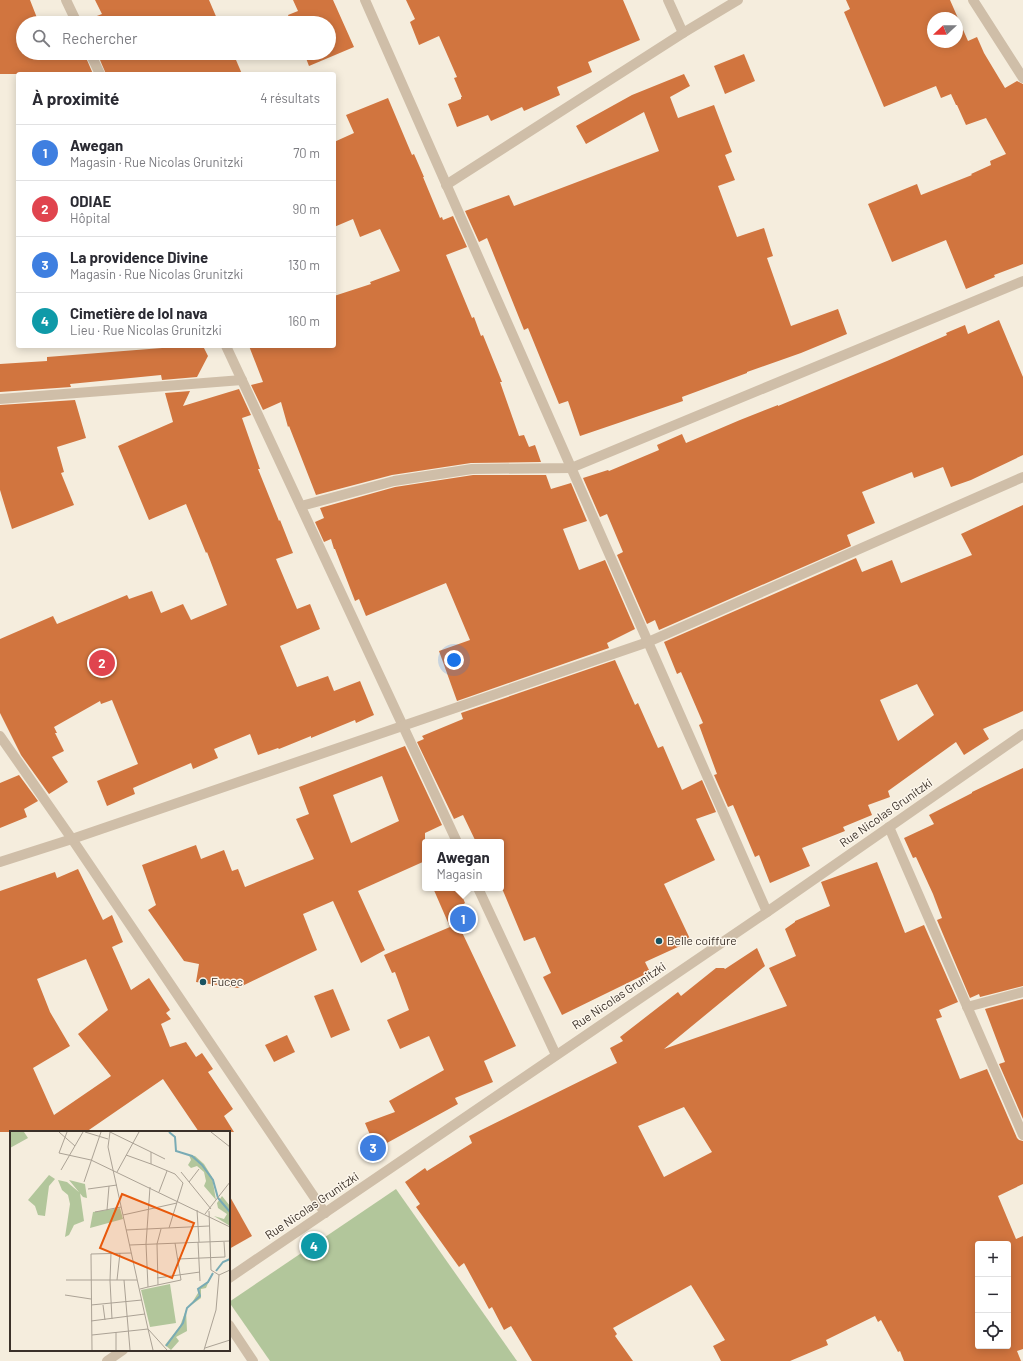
<!DOCTYPE html>
<html lang="fr">
<meta charset="utf-8">
<style>
:root{--surface:#fff;--page:#f7f7f7;--text:#2b2b33;--muted:#7c7c81;--line:#e1e1e2;--accent:#195361}
body{margin:0;font-family:Barlow,sans-serif;background:var(--page);color:var(--text)}
.controls{position:absolute;right:12px;bottom:12px;display:grid;overflow:hidden;border-radius:4px;box-shadow:0 2px 10px #0003}
.controls button{width:36px;height:36px;display:grid;place-items:center;padding:0;border:0;border-bottom:1px solid var(--line);background:var(--surface);color:var(--text);font:20px sans-serif}
.compass{position:absolute;left:927px;top:12px;width:36px;height:36px;border-radius:50%;background:var(--surface);box-shadow:0 2px 10px #0003;rotate:248deg}
.you{position:absolute;left:454px;top:660px;width:14px;height:14px;margin:-10px;border:3px solid #fff;border-radius:50%;background:#1a73e8;box-shadow:0 0 0 6px #1a73e833}
.badge{display:grid;place-items:center;width:26px;height:26px;border-radius:50%;background:var(--accent);color:#fff;font-size:13px;font-weight:700}
.pin{position:absolute;translate:-50% -50%;border:2px solid #fff;box-shadow:0 1px 4px #0006}
.popup{position:absolute;left:422px;top:839px;width:82px;height:52px;box-sizing:border-box;display:grid;place-content:center;border-radius:4px;background:var(--surface);filter:drop-shadow(0 1px 3px #0005);font-size:13px;white-space:nowrap;color:var(--muted)}
.popup b{font-size:15px;color:var(--text)}
.popup::after{content:'';position:absolute;left:50%;top:100%;margin-left:-8px;border:8px solid transparent;border-top-color:var(--surface)}
.list{margin:0;padding:0;list-style:none}
h2{display:flex;justify-content:space-between;align-items:center;height:52px;margin:0;padding:0 16px;font-size:17px}
h2 small{font-size:13px;font-weight:400;color:var(--muted)}
.list li{display:grid;grid-template-columns:26px 1fr auto;gap:12px;align-items:center;box-sizing:border-box;height:56px;padding:0 16px;border-top:1px solid var(--line)}
.list b{display:block;font-size:15px;white-space:nowrap}
.list p{margin:0;font-size:13px;white-space:nowrap;color:var(--muted)}
.list em{font-size:13px;font-style:normal;color:var(--muted)}
.icon{flex:none;width:22px;height:22px;fill:none;stroke:currentColor;stroke-width:2;stroke-linecap:round;stroke-linejoin:round}
.map{position:relative;flex:none;width:1023px;height:1361px;overflow:hidden}
.search{position:absolute;background:var(--surface);box-shadow:0 2px 10px #0003;left:16px;top:16px;width:320px;height:44px;display:flex;align-items:center;gap:10px;box-sizing:border-box;padding:0 14px;border-radius:22px;color:var(--muted);font-size:15px}
.panel{position:absolute;background:var(--surface);box-shadow:0 2px 10px #0003;left:16px;top:72px;width:320px;height:276px;border-radius:4px}
.map>svg:first-child{display:block}
.green{fill:#b2c69b}
.building{fill:#d1753f;fill-rule:evenodd}
.lines{fill:none;stroke-linecap:round;stroke-linejoin:round}
.street{stroke:#cfbea8;stroke-width:10}
.poi-dot{fill:#195361;stroke:#fcf6eb;stroke-width:1.5}
.labels{text-anchor:middle;stroke-width:3;stroke-linejoin:round;paint-order:stroke}
.street-label{font-size:12px;fill:#3b3129;stroke:#fcf6eb}
.poi-label{font-size:12px;fill:#3b3129;stroke:#fcf6eb;text-anchor:start}
.inset-river{fill:none;stroke:#79abb5;stroke-width:2}
.inset-road{fill:none;stroke:#aba295;stroke-width:1}
.view{fill:#e8590c;fill-opacity:0.15;stroke:#e8590c;stroke-width:2}
.inset-edge{fill:none;stroke:#3b3129;stroke-width:2}
</style>
<div class="map">
<svg width="1023" height="1361" viewBox="0 0 1023 1361">
<rect width="100%" height="100%" fill="#f5eddd"/>
<polygon class="green" points="396,1189 517,1361 270,1361 229,1302"/>
<g class="building">
<polygon points="0,0 30,0 39,23 23,23 23,53 84,53 93,74 0,74"/>
<polygon points="95,0 209,0 218,21 214,23 91,23 89,19 102,14"/>
<polygon points="293,0 333,0 354,47 309,66 304,53 329,53 329,23 291,23 288,15 298,11"/>
<polygon points="406,0 623,0 640,40 588,62 592,72 557,87 560,95 524,111 522,107 491,121 488,115 457,127 448,104 461,99 461,97 462,97 454,78 457,77 439,36 419,45 410,22 415,19"/>
<path d="M 846,0 L 950,0 L 968,41 L 977,37 L 984,53 L 1005,88 L 1017,81 L 1023,84 L 1023,264 L 994,275 L 995,277 L 966,289 L 946,240 L 892,262 L 868,204 L 917,184 L 921,195 L 972,175 L 971,174 L 991,165 L 990,161 L 1006,154 L 986,118 L 966,125 L 957,105 L 956,105 L 951,94 L 941,98 L 936,86 L 884,107 L 844,12 L 850,9 ZM 933,18 L 957,18 L 957,42 L 933,42 Z"/>
<polygon points="97,53 233,53 242,74 106,74"/>
<polygon points="744,54 755,81 725,94 714,66"/>
<polygon points="684,74 690,86 670,97 678,118 714,105 732,152 725,155 735,180 718,186 737,237 764,228 773,256 767,258 791,326 838,309 847,334 801,353 747,372 747,373 682,397 683,401 580,436 568,401 559,404 528,328 524,330 487,238 479,242 465,211 509,195 514,206 659,151 644,112 586,144 576,126 632,95"/>
<polygon points="388,98 412,155 414,154 424,177 423,177 440,218 442,217 443,220 453,216 467,247 446,255 472,318 474,317 481,336 483,335 502,382 500,382 519,436 524,435 529,447 535,445 541,462 471,463 392,475 316,495 289,426 288,427 281,402 263,410 251,385 263,382 249,346 334,346 334,296 371,284 370,282 400,271 380,229 360,237 353,219 334,227 334,142 354,133 346,115"/>
<polygon points="999,320 1023,377 1023,455 971,480 951,487 943,467 914,478 912,472 862,492 875,523 847,535 851,546 659,630 655,620 647,624 617,555 623,552 607,514 600,517 583,478 608,470 609,471 659,450 657,445 682,434 686,443 740,420 778,405 778,406 887,361 947,335 946,333 965,325 968,334"/>
<polygon points="162,346 203,346 208,356 197,377 162,380 161,375 70,384 71,387 0,392 0,364 47,361 47,357 162,348"/>
<polygon points="239,389 251,415 242,418 260,469 258,469 279,521 280,520 293,553 276,559 297,609 310,604 320,629 280,646 297,687 328,676 334,691 360,681 374,715 356,723 355,720 311,738 311,736 279,749 278,748 258,755 250,734 214,749 218,758 193,769 191,763 133,788 135,794 107,806 97,781 138,764 112,700 101,704 100,701 54,727 57,733 55,733 64,751 52,757 68,782 49,794 21,755 0,713 0,639 53,616 57,624 127,595 129,599 152,591 161,613 183,604 191,620 227,605 207,552 206,553 186,504 149,520 118,446 173,422 165,393 190,391 183,406"/>
<polygon points="75,400 86,438 57,447 64,472 61,473 74,505 12,529 0,490 0,405"/>
<polygon points="473,475 546,475 551,489 571,483 587,521 563,529 579,570 605,560 635,629 607,643 609,648 457,701 439,651 470,640 446,583 366,616 359,599 355,601 335,549 334,549 331,539 324,542 315,522 324,518 320,508 395,487"/>
<path d="M 1023,505 L 1023,711 L 983,729 L 989,739 L 964,755 L 956,742 L 888,791 L 890,797 L 868,805 L 872,815 L 843,827 L 845,831 L 802,848 L 810,866 L 770,883 L 759,855 L 755,857 L 733,805 L 728,807 L 714,775 L 717,774 L 699,725 L 703,723 L 681,672 L 677,674 L 664,642 L 856,558 L 862,572 L 892,560 L 901,583 L 972,555 L 961,534 ZM 917,684 L 934,715 L 898,741 L 880,700 Z"/>
<polygon points="615,660 635,705 638,703 658,748 663,746 682,790 702,780 716,812 696,819 715,860 664,884 691,941 645,962 650,972 562,1015 543,977 551,973 535,937 524,941 501,886 501,842 476,842 463,815 454,819 417,742 424,739 422,736 463,719 461,713"/>
<path d="M 405,746 L 442,825 L 425,833 L 425,861 L 358,891 L 385,950 L 361,963 L 333,901 L 303,914 L 317,950 L 238,988 L 196,982 L 199,964 L 184,961 L 148,910 L 156,905 L 142,865 L 196,845 L 201,859 L 224,850 L 232,871 L 238,869 L 245,887 L 314,859 L 296,819 L 309,814 L 299,787 ZM 382,776 L 399,821 L 351,843 L 333,795 Z"/>
<polygon points="1023,768 1023,986 980,997 979,994 970,998 937,920 942,918 933,894 916,857 913,858 904,838 934,824 929,815 972,793 972,792"/>
<polygon points="19,775 38,801 24,809 27,817 0,828 0,783"/>
<path d="M 877,862 L 905,933 L 924,925 L 958,1002 L 939,1010 L 942,1017 L 936,1019 L 960,1079 L 987,1069 L 1017,1138 L 1019,1140 L 1023,1141 L 1023,1184 L 998,1196 L 1016,1239 L 1023,1236 L 1023,1349 L 1017,1351 L 1021,1361 L 904,1361 L 900,1351 L 898,1352 L 881,1320 L 878,1322 L 875,1316 L 826,1340 L 828,1345 L 790,1361 L 721,1361 L 713,1346 L 725,1340 L 691,1285 L 613,1328 L 617,1334 L 615,1336 L 633,1361 L 532,1361 L 511,1326 L 504,1330 L 492,1307 L 489,1309 L 464,1263 L 459,1267 L 416,1207 L 420,1204 L 405,1182 L 425,1168 L 427,1171 L 472,1143 L 469,1136 L 617,1063 L 610,1048 L 623,1041 L 620,1037 L 678,992 L 681,996 L 716,968 L 724,968 L 725,969 L 757,948 L 765,966 L 664,1049 L 787,1006 L 769,968 L 796,956 L 785,929 L 795,922 L 795,921 L 830,906 L 821,882 ZM 684,1107 L 712,1152 L 664,1177 L 638,1126 ZM 978,1244 L 1008,1244 L 1008,1346 L 978,1346 Z"/>
<path d="M 78,869 L 103,920 L 112,915 L 123,942 L 112,947 L 131,990 L 149,978 L 170,1010 L 166,1013 L 171,1019 L 161,1024 L 170,1047 L 186,1042 L 196,1057 L 202,1053 L 213,1069 L 208,1072 L 233,1109 L 224,1116 L 234,1132 L 199,1132 L 163,1079 L 86,1132 L 0,1132 L 0,891 L 55,872 L 57,878 ZM 86,959 L 108,1010 L 78,1034 L 111,1076 L 54,1115 L 33,1068 L 70,1046 L 50,1012 L 37,979 Z"/>
<polygon points="433,888 459,888 465,903 462,905 470,924 460,928 516,1046 484,1061 493,1082 455,1098 458,1104 376,1149 365,1123 395,1112 389,1101 444,1070 429,1036 400,1049 387,1020 409,1010 395,972 392,973 384,955 450,927"/>
<polygon points="333,989 350,1030 331,1038 314,996"/>
<polygon points="1023,999 1023,1119 999,1064 1005,1062 985,1009"/>
<polygon points="287,1035 295,1052 274,1062 265,1045"/>
<polygon points="229,1195 252,1236 229,1249"/>
</g>
<g class="lines">
<g class="street">
<polyline points="66,0 77,23"/>
<polyline points="365,0 767,912"/>
<polyline points="668,0 683,33"/>
<polyline points="973,0 1023,78"/>
<polyline points="90,53 100,74"/>
<polyline points="446,185 683,33 738,0"/>
<polyline points="226,346 457,842"/>
<polyline points="0,399 242,380"/>
<polyline points="301,506 394,481 472,469 571,468 1023,281"/>
<polyline points="0,736 72,839 325,1213"/>
<polyline points="889,827 1023,1135"/>
<polyline points="0,862 72,839 648,642 1023,477"/>
<polyline points="478,888 556,1055"/>
<polyline points="967,1007 1023,992"/>
<polyline points="229,1278 767,912 1023,734"/>
<polyline points="229,1325 253,1361"/>
<polyline points="107,1361 123,1350"/>
</g>
</g>
<g class="poi-dot">
<circle cx="659" cy="941" r="4"/>
<circle cx="203" cy="982" r="4"/>
</g>
<g class="labels">
<g class="street-label">
<text transform="translate(886 813) rotate(-35)" y="4">Rue Nicolas Grunitzki</text>
<text transform="translate(619 996) rotate(-34)" y="4">Rue Nicolas Grunitzki</text>
<text transform="translate(312 1206) rotate(-34)" y="4">Rue Nicolas Grunitzki</text>
</g>
<g class="poi-label">
<text x="667" y="945">Belle coiffure</text>
<text x="211" y="986">Fucec</text>
</g>
</g>
<g transform="translate(10 1131)">
<rect width="220" height="220" fill="#f5eddd"/>
<path d="M 0,1 L 14,1 L 18,7 L 0,17 ZM 179,24 L 185,25 L 194,33 L 202,46 L 206,69 L 194,55 L 196,50 L 194,41 L 187,35 L 181,37 L 178,34 L 181,29 ZM 39,44 L 45,48 L 39,55 L 35,85 L 28,84 L 25,75 L 18,69 ZM 48,49 L 57,51 L 70,62 L 74,90 L 64,94 L 59,104 L 55,106 L 60,73 L 58,64 L 52,59 ZM 59,49 L 75,53 L 77,67 L 73,66 ZM 212,65 L 220,75 L 220,95 L 204,85 L 214,88 L 217,83 L 208,77 L 207,72 ZM 110,77 L 113,88 L 80,97 L 83,81 ZM 199,150 L 196,157 L 191,158 L 191,167 L 180,175 L 188,162 L 188,158 ZM 160,153 L 166,192 L 140,196 L 131,159 ZM 176,179 L 177,200 L 166,206 L 169,210 L 161,219 L 155,214 L 170,195 Z" fill="#b2c69b"/>
<path class="inset-river" d="M 159,1 L 165,6 L 166,20 L 182,25 L 192,34 L 203,49 L 208,67 L 220,81M 206,140 L 213,131 L 220,128M 156,215 L 173,192 L 177,177 L 190,165 L 188,158 L 198,151 L 203,142"/>
<path class="inset-road" d="M 49,1 L 65,15M 57,1 L 49,22 L 81,29 L 220,96M 75,1 L 98,8M 100,1 L 98,16 L 138,198 L 157,219M 100,1 L 141,21 L 141,33 L 165,43 L 173,52 L 159,97M 201,1 L 220,16M 141,21 L 155,28M 116,24 L 141,33M 51,39 L 73,1M 107,41 L 129,1M 171,41 L 201,78M 74,51 L 91,1M 179,51 L 189,38M 78,58 L 107,54M 149,61 L 157,40M 97,79 L 99,55M 187,79 L 189,111M 199,80 L 201,139 L 209,144M 85,81 L 111,76M 195,83 L 220,51M 113,84 L 167,72M 116,99 L 199,95M 188,111 L 190,150M 120,114 L 220,110M 168,128 L 215,126 L 214,111M 147,147 L 190,141M 56,149 L 127,149M 107,149 L 110,122M 114,149 L 120,219M 100,150 L 102,188M 100,150 L 101,122M 148,154 L 147,113 L 151,98M 138,156 L 171,149 L 165,112M 130,158 L 138,156 L 136,113 L 140,56M 55,164 L 81,168M 81,174 L 132,169M 93,174 L 95,189M 81,190 L 135,183M 106,201 L 106,219M 82,204 L 138,198 L 143,219M 195,217 L 220,209M 82,219 L 81,123 L 121,122M 194,219 L 206,179 L 209,144 L 220,139"/>
<path class="view" d="M 112,63 L 184,92 L 162,147 L 90,117 Z"/>
<rect width="220" height="220" class="inset-edge"/>
</g>
</svg>
<div class="controls">
<button>+</button>
<button>−</button>
<button><svg class="icon" aria-label="locate" viewBox="0 0 24 24"><circle cx="12" cy="12" r="6"/><path d="M12 2v4M12 18v4M2 12h4M18 12h4"/></svg></button>
</div>
<svg class="compass" viewBox="-18 -18 36 36"><path d="M0-13l5 13h-10z" fill="#e53935"/><path d="M0 13l5-13h-10z" fill="#7c7c81"/></svg>
<div class="you"></div>
<div class="pin badge" style="left:463px;top:919px;background:#3f7fe0">1</div>
<div class="popup"><b>Awegan</b>Magasin</div>
<div class="pin badge" style="left:102px;top:663px;background:#e0444e">2</div>
<div class="pin badge" style="left:373px;top:1148px;background:#3f7fe0">3</div>
<div class="pin badge" style="left:314px;top:1246px;background:#0f9aa8">4</div>
<div class="search"><svg class="icon" aria-label="search" viewBox="0 0 24 24"><circle cx="10" cy="10" r="6"/><path d="M15 15l6 6"/></svg>Rechercher</div>
<section class="panel">
<h2>À proximité<small>4 résultats</small></h2>
<ul class="list">
<li><span class="badge" style="background:#3f7fe0">1</span><div><b>Awegan</b><p>Magasin · Rue Nicolas Grunitzki</p></div><em>70 m</em></li>
<li><span class="badge" style="background:#e0444e">2</span><div><b>ODIAE</b><p>Hôpital</p></div><em>90 m</em></li>
<li><span class="badge" style="background:#3f7fe0">3</span><div><b>La providence Divine</b><p>Magasin · Rue Nicolas Grunitzki</p></div><em>130 m</em></li>
<li><span class="badge" style="background:#0f9aa8">4</span><div><b>Cimetière de lol nava</b><p>Lieu · Rue Nicolas Grunitzki</p></div><em>160 m</em></li>
</ul>
</section>
</div>
